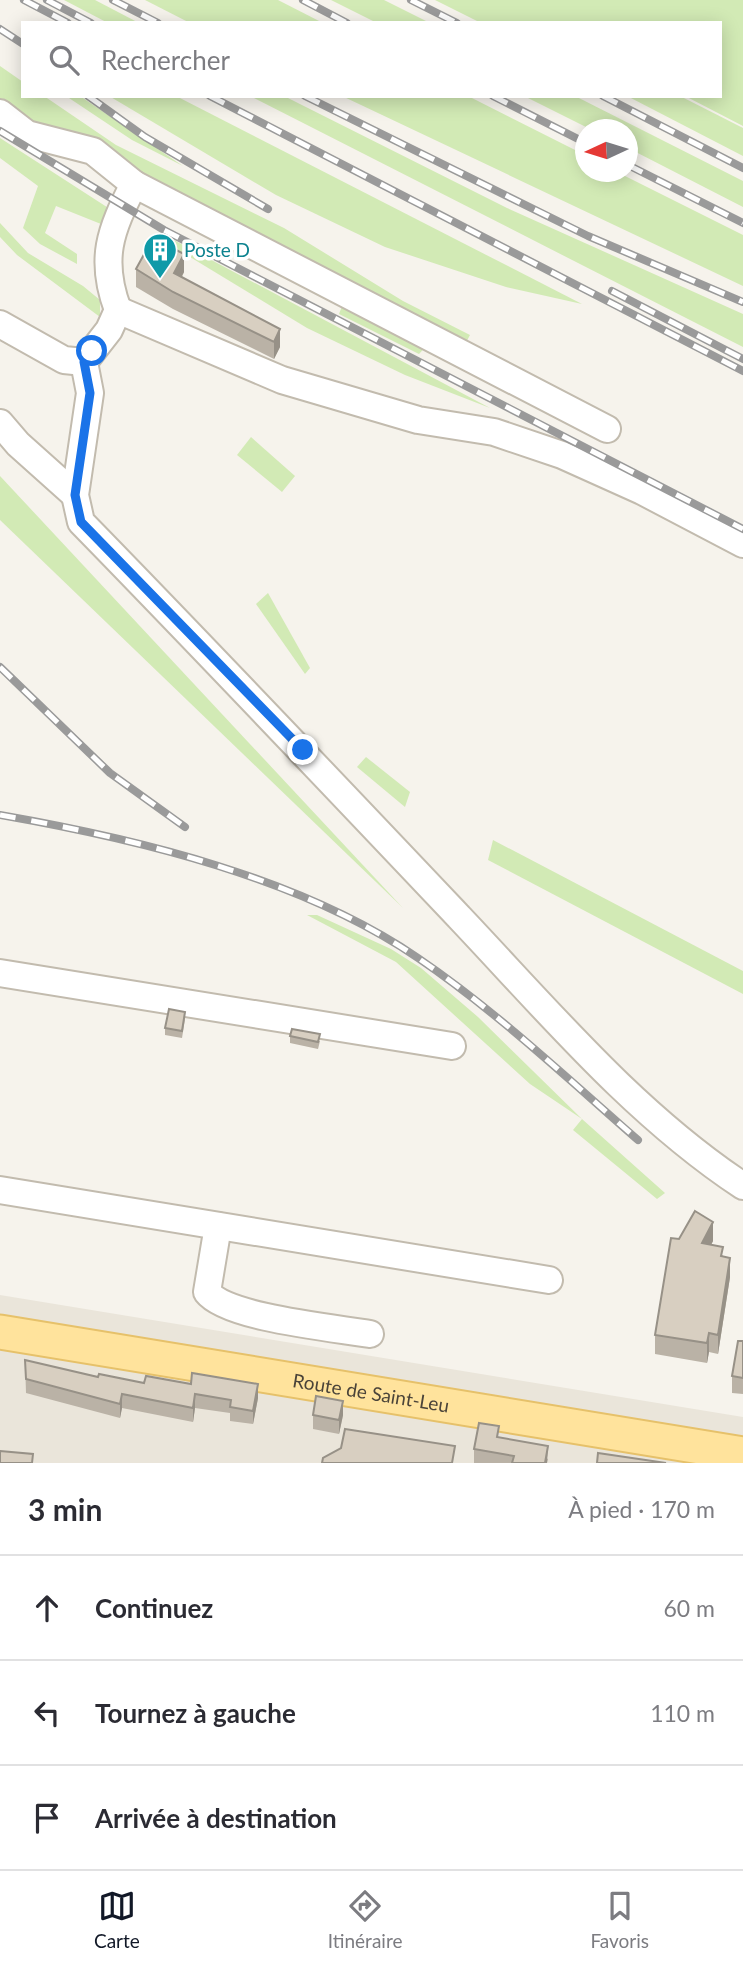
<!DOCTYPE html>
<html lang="fr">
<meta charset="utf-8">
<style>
:root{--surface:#fff;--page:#f7f7f7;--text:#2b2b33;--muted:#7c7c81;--line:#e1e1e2;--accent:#111827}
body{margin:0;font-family:Lato,sans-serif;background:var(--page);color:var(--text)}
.compass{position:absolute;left:575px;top:119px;width:63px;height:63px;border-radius:50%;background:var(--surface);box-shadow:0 4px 18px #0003;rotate:266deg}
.stop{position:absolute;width:21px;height:21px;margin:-16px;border:5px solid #1a73e8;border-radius:50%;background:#fff}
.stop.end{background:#1a73e8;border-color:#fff;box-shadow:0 2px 7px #0008}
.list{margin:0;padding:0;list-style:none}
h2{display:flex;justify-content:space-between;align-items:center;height:91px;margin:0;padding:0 28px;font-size:30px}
h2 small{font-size:23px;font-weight:400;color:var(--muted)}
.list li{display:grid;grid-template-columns:46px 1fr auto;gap:21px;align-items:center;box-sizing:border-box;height:105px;padding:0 28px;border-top:2px solid var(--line)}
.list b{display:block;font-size:26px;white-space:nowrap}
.list em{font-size:23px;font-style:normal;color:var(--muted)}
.icon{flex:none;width:38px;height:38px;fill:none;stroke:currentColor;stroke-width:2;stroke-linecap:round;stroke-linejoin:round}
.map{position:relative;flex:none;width:743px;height:1463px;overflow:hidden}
.search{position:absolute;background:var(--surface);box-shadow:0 4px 18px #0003;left:21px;right:21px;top:21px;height:77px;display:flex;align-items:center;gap:18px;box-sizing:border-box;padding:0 24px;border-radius:0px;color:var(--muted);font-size:26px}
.sheet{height:406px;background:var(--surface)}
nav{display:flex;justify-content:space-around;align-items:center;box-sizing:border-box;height:98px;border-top:2px solid var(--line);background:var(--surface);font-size:19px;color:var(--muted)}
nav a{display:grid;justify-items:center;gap:4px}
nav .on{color:var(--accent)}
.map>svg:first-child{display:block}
.residential{fill:#eae5da}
.green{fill:#d2eab5}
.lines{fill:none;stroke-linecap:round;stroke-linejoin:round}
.minor-casing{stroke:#c2bbae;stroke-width:30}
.major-casing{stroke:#e6c16a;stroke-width:37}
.minor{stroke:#fff;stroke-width:26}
.major{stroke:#ffe39c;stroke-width:33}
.rail-casing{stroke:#9a9a9a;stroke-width:8}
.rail{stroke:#fff;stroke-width:5;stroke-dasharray:16;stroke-linecap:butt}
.wall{fill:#bab2a6}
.shaded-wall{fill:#979187}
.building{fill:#d8cfc1;stroke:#979187;stroke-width:2}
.route{stroke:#1a73e8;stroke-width:9}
.labels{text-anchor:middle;stroke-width:7;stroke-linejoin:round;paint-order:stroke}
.culture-label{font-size:19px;fill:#0d838f;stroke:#fff;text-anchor:start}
.street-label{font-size:19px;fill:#4b4439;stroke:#fff}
</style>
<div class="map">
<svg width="743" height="1463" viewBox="0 0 743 1463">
<rect width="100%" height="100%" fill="#f6f3ec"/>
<polygon class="residential" points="0,1295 743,1417 743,1463 0,1463"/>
<g class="green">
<polygon points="64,0 95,0 139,23 108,23"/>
<polygon points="145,0 278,0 323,23 190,23"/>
<polygon points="331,0 384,0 430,23 377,23"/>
<polygon points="435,0 743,0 743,126 685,96 720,96 720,23 481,23"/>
<polygon points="0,66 23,82 23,96 44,96 116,145 284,228 403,301 470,335 463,348 18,121 0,100"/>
<polygon points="66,96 80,96 183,166 132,140"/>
<polygon points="109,96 176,96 582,304 506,287 385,247 276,195"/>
<polygon points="250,96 284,96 507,208 743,314 743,347"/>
<polygon points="342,96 468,96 585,155 586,172 617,172 743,235 743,286"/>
<polygon points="524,96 575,96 743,181 743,207 628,148 628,130 590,129"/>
<polygon points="627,96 680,96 743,128 743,156"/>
<polygon points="0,138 113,211 106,226 56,206 45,233 77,254 77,264 40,244 23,228 38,186 0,158"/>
<polygon points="0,223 28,253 83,286 100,300 100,317 17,255 0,237"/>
<polygon points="172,239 490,408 405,375 307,328 167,243"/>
<polygon points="344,301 429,343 419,354 339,314"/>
<polygon points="251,437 295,476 282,492 237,455"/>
<polygon points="0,476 403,908 0,520"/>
<polygon points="268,593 310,668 305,674 256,604"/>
<polygon points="366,757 410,792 405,807 357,767"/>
<polygon points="493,840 743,971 743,994 488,860"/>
<polygon points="307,915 317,915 391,949 421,968 478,1017 582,1119 665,1193 657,1199 573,1130 582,1119 530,1084 396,962"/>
</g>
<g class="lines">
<g class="minor-casing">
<g id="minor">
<polyline points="0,113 27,134 93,151 134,184"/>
<polyline points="118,310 282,380 418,420 494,432 562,455 642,491 743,544"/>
<polyline points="0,324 64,360 84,362"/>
<polyline points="0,423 18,444 75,495"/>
<path d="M 607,429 L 134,184 C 110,231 99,259 118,310 L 109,330 L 84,362 L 90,393 L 75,495 L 81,522 C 208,652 333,784 459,917 C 548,1011 634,1114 743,1186"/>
<polyline points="0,973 452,1046"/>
<polyline points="0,1190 549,1280"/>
<path d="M 218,1226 L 207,1292 C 227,1318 335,1328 370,1334"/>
</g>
</g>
<g class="major-casing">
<g id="major">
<path id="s1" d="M 0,1332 L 743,1454"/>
</g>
</g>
<use href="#minor" class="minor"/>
<use href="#major" class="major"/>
<g class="rail-casing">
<g id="rail">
<polyline points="24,0 68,23"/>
<polyline points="47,0 91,23"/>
<polyline points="113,0 158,23"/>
<polyline points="303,0 347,23"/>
<polyline points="411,0 457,23"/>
<polyline points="0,29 23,44"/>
<polyline points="88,96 145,137 268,209"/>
<polyline points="210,96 743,371"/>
<polyline points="305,96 588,236 743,302"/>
<polyline points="493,96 586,143"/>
<polyline points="603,96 743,168"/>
<polyline points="0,131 164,230 743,529"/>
<polyline points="628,165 743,223"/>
<polyline points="612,291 743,359"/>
<polyline points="0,667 110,773 185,827"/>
<path d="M 0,815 C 138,839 301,878 418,958 C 496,1011 567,1078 638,1140"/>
</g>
</g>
<use href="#rail" class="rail"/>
</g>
<g class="wall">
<polygon points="136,269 184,272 182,277 280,347 274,359 173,309 136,287"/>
<polygon points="185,1019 182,1038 165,1035 165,1028"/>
<polygon points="290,1036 320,1041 318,1049 290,1043"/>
<polygon points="679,1239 713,1241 711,1245 723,1256 730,1277 718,1354 709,1352 707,1363 655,1354 655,1335"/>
<polygon points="743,1341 743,1394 732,1393 732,1376"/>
<polygon points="25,1360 98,1377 258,1398 253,1424 230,1421 230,1413 195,1408 193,1422 122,1408 120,1418 26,1393"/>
<polygon points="313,1415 343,1415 339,1434 313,1429"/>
<polygon points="499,1437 548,1459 547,1463 474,1463 474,1449"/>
</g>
<g class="shaded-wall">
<polygon points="184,254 184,272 174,290 174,273"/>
<polygon points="280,329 280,347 274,359 274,342"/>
<polygon points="713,1222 713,1241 702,1262 702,1243"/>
<polygon points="730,1258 730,1277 718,1354 718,1335"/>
<polygon points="709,1333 709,1352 707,1363 707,1343"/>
<polygon points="258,1384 258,1398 253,1424 253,1411"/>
<polygon points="122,1394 122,1408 120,1418 120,1404"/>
<polygon points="195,1394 195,1408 193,1422 193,1408"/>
<polygon points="343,1401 343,1415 339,1434 339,1420"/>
<polygon points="548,1446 547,1463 545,1463"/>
</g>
<g class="building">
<polygon points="153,238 184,254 174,273 280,329 274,342 173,292 136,269"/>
<polygon points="169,1009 185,1012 182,1031 165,1028"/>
<polygon points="292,1029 320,1034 318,1042 290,1036"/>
<polygon points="695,1211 713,1222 702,1243 723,1247 721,1256 730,1258 718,1335 709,1333 707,1343 655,1335 671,1238 679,1239"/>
<polygon points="738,1341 743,1341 743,1378 732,1376"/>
<polygon points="25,1360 98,1377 99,1374 144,1383 146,1376 191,1384 192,1373 258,1384 253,1411 230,1407 231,1400 195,1394 193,1408 122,1394 120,1404 26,1379"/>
<polygon points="316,1396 343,1401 339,1420 313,1415"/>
<polygon points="479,1423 499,1426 497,1437 548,1446 545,1463 512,1463 514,1456 474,1449"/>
<polygon points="345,1429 455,1446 452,1463 322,1463 323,1458 341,1448"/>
<polygon points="0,1451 33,1454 32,1463 0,1463"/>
<polygon points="598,1453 666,1463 597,1463"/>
</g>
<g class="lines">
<polyline class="route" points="92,351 84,362 90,393 75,495 81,522 303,750"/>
</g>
<defs>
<g id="building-pin" transform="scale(1.75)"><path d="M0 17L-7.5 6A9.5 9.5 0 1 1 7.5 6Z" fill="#0f9aa8" stroke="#fff"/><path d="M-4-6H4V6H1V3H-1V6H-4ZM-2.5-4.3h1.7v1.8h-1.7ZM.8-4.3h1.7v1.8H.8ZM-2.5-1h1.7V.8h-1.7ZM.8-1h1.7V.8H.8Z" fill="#fff"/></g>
</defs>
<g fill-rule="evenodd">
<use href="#building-pin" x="160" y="250"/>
</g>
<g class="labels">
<g class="culture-label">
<text x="184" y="257">Poste D</text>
</g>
<g class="street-label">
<text dy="7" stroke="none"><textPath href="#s1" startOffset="376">Route de Saint-Leu</textPath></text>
</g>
</g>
</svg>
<svg class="compass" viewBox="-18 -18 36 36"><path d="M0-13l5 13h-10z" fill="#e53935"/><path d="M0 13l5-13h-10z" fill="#7c7c81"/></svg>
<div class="stop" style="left:92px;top:351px"></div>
<div class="stop end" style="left:303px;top:750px"></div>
<div class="search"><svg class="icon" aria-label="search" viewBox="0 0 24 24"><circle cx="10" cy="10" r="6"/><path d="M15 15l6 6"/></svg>Rechercher</div>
</div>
<section class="sheet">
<h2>3 min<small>À pied · 170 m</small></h2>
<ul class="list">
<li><svg class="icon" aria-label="ahead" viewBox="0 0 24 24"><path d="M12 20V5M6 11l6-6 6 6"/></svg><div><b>Continuez</b></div><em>60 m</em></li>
<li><svg class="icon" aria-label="left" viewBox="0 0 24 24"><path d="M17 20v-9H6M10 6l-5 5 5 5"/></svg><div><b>Tournez à gauche</b></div><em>110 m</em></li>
<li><svg class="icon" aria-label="arrive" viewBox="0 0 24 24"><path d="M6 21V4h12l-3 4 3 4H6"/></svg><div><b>Arrivée à destination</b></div></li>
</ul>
</section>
<nav>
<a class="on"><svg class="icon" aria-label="map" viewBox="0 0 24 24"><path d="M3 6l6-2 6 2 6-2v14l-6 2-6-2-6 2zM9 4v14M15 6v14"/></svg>Carte</a>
<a><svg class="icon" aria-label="directions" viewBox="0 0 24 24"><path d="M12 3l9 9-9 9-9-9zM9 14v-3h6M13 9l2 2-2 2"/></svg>Itinéraire</a>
<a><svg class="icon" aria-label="saved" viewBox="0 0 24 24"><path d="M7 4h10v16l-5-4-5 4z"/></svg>Favoris</a>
</nav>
